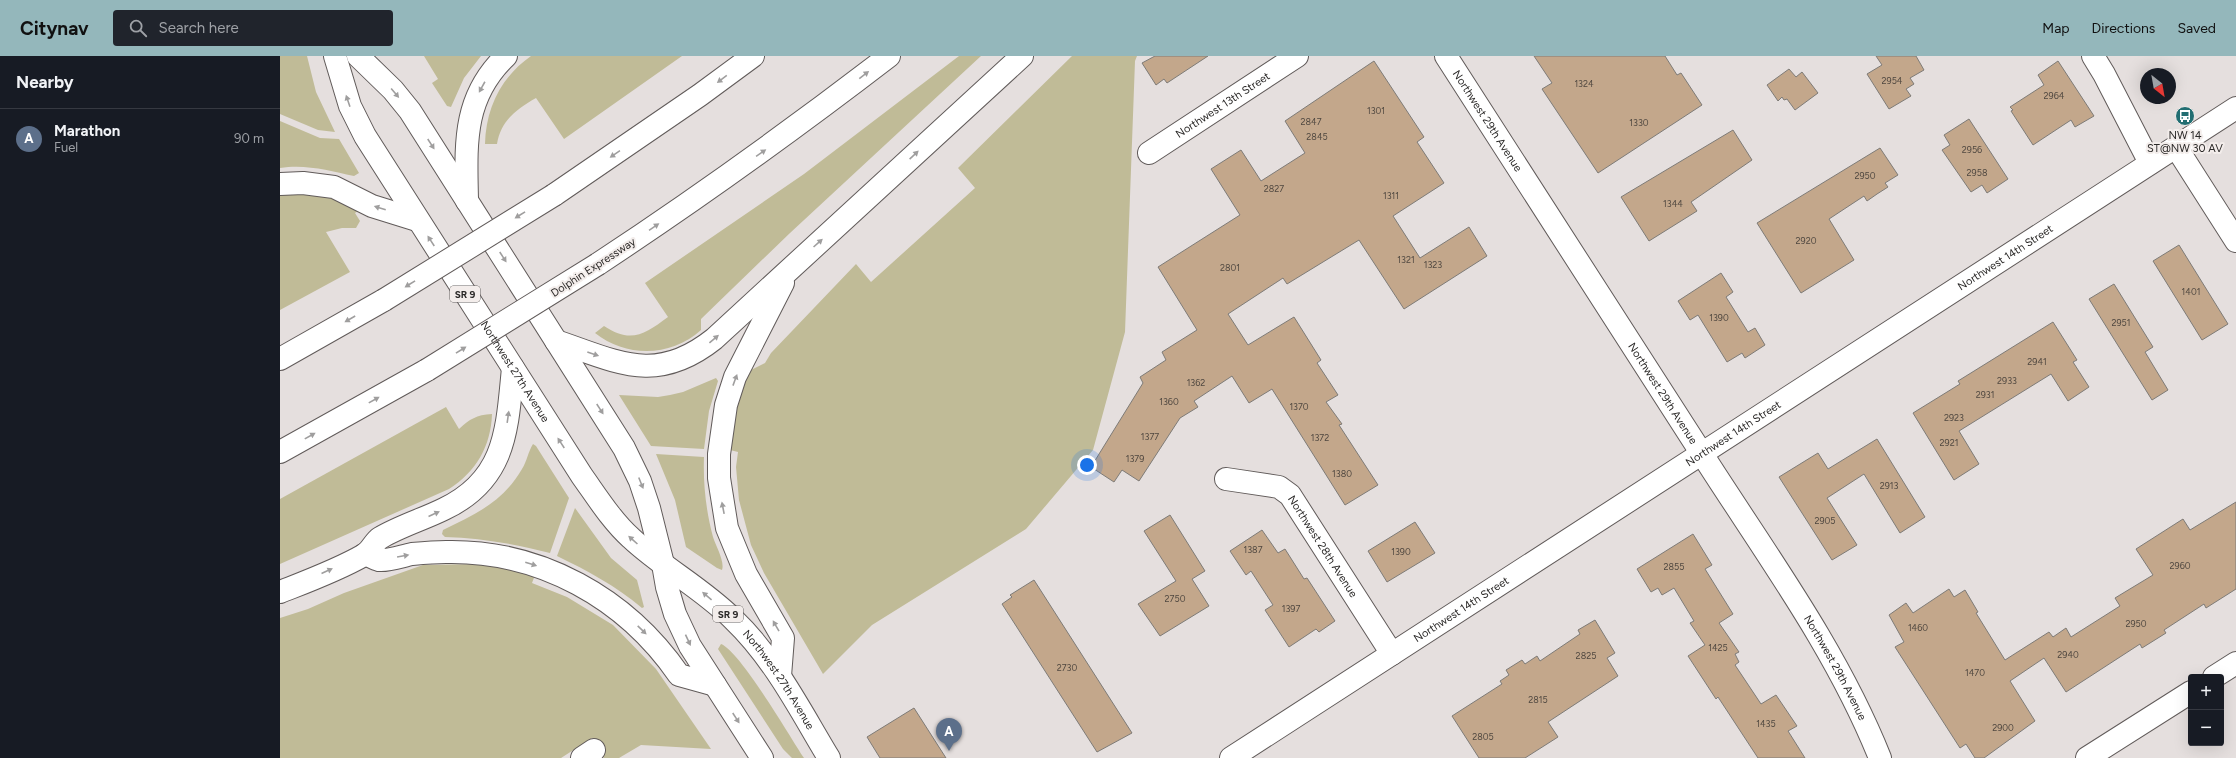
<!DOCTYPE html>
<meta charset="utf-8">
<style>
:root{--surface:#171b24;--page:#20242c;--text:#f1f3f6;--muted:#9ea1a6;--line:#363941;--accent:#94b7bb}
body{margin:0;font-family:Figtree,sans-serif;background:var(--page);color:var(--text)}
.controls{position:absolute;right:12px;bottom:12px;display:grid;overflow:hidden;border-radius:4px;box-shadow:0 4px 16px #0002}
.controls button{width:36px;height:36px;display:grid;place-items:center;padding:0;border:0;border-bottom:1px solid var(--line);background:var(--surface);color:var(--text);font:20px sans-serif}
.compass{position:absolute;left:1860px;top:12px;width:36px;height:36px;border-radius:50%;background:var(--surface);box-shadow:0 4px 16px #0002;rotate:149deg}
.you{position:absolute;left:807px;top:409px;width:14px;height:14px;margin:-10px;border:3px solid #fff;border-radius:50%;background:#1a73e8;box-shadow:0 0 0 6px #1a73e833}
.badge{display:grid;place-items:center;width:26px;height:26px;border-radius:50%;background:var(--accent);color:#fff;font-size:13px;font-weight:700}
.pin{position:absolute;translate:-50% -33px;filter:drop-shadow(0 1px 2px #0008)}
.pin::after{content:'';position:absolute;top:21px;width:14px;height:12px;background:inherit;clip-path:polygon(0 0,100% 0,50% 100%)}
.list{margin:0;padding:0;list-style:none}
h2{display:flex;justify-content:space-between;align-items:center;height:52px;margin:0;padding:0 16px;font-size:17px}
h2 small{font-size:13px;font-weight:400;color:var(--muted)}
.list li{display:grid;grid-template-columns:26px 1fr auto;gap:12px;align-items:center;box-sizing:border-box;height:60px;padding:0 16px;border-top:1px solid var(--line)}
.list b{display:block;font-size:15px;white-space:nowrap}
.list p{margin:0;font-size:13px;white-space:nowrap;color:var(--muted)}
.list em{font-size:13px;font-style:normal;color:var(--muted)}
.icon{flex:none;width:22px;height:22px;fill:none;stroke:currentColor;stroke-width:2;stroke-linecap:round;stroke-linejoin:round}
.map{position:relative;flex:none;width:1956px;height:702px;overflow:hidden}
header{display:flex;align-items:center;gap:24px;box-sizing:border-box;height:56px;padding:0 20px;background:var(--accent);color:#111}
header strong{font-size:19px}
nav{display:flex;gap:22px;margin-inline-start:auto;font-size:14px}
.search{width:280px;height:36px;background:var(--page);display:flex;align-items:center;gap:10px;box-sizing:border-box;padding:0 14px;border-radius:4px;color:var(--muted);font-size:15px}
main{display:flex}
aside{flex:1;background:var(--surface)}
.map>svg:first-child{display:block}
.green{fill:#c0bb97}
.building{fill:#c3a78b;stroke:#7e7b77}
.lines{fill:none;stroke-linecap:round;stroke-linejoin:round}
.minor-casing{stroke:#615b5a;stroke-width:24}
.tertiary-casing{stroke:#615b5a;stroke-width:24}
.trunk-casing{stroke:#615b5a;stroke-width:24}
.motorway-casing{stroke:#615b5a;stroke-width:24}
.minor{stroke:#fff;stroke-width:22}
.tertiary{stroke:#fff;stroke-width:22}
.trunk{stroke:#fff;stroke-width:22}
.motorway{stroke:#fff;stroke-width:22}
.motorway-bridge-casing{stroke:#615b5a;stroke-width:24;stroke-linecap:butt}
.motorway-bridge{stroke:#fff;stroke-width:22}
.oneway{fill:#9f9e9e}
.labels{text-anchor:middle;stroke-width:4;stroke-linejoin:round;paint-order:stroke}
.number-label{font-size:9px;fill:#504840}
.shield{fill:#f3edeb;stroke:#666362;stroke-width:1}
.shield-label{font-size:10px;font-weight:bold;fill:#2a2827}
.street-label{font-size:11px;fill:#2a2827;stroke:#f3edeb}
.poi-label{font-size:11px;fill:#2a2827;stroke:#f3edeb}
</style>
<header>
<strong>Citynav</strong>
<div class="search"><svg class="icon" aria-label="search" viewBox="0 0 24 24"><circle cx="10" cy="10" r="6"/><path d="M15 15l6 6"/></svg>Search here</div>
<nav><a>Map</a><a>Directions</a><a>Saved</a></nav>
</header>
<main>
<aside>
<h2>Nearby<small></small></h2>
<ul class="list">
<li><span class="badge" style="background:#5c6f8a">A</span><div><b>Marathon</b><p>Fuel</p></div><em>90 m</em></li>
</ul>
</aside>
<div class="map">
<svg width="1956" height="702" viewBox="0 0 1956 702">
<rect width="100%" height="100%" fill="#e5dfde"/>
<g class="green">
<polygon points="0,0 27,0 36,36 55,76 38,74 0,58"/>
<polygon points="144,0 201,0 184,22 171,51 167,50 152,27 158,23"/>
<path d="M 251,0 L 402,0 L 284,83 L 256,42 C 237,53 221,64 217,88 L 205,88 C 206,52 221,21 251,0 Z"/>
<path d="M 679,0 L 701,0 L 510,177 L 421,263 L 421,274 C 391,301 347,302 315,277 L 324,270 C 351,288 365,278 388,261 L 365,227 L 524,118 Z"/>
<polygon points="792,0 857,0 855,5 845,276 813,394 746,473 592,569 543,618 484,517 471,489 459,444 456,411 458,396 450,394 455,358 469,315 485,307 491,297 576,208 591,226 695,132 678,112"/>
<path d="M 0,65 L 40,82 L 59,83 L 79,117 L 74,120 C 49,115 27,108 0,112 Z"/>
<polygon points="14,136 45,138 81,153 75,157 80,165 76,172 62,172 46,176 70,216 0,254 0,139"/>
<polygon points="436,322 438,325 429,355 424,393 371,390 339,339 378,341 390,339 403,336"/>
<path d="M 166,351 L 179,373 C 190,363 196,359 212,358 C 211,390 196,416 169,433 L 0,508 L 0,443 Z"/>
<path d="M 253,388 L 256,390 L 289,442 L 270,497 C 235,488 201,482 165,481 L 162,478 L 163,474 C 196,458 223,446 242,413 C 247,405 248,396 253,388 Z"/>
<path d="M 376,398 L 424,401 C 423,428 426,455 433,481 C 436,490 445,506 442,514 L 437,512 L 406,491 L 395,444 Z"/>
<path d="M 295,452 L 331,502 L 357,524 L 364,551 L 362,552 C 336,530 308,515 277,500 Z"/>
<polygon points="201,508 255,519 252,527 287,541 333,569 376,613 431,693 361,689 339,702 324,702 312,682 281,702 0,702 0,562 28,553 64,537 143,509"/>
<path d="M 441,588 C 460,595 510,681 524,702 L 512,702 L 503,693 L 438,593 Z"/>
</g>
<g class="building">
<polygon points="875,0 928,0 887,27 884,23 876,29 862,7"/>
<polygon points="1254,0 1385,0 1397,19 1401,17 1422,49 1318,117 1262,33 1272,27"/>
<polygon points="1596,0 1636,0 1644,14 1630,22 1634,28 1626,33 1631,40 1609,53 1587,18 1602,9"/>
<polygon points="1094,5 1144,81 1137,86 1164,127 1113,160 1140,202 1189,171 1207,200 1124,253 1079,184 1007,228 1003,222 948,258 968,289 1014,261 1041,304 1037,307 1058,339 1046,346 1062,368 1059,369 1098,429 1065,449 992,333 969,347 952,320 914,345 918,351 900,362 859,425 842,414 834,426 811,411 863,327 860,321 886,304 882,296 917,274 878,211 960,159 931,113 961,94 981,125 1025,97 1005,65"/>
<polygon points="1778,5 1814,60 1795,71 1791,64 1753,89 1731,55 1733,54 1730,51 1764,29 1758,19"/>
<polygon points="1509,13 1516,21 1522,16 1538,37 1515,54 1507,43 1504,44 1502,41 1498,45 1487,29"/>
<polygon points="1689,63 1728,123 1707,137 1702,129 1691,136 1662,94 1670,89 1664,79"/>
<polygon points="1453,74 1472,104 1411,146 1417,155 1369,185 1341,141"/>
<polygon points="1600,92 1618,119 1605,127 1608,131 1597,138 1587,145 1584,140 1549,163 1574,204 1521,237 1477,167"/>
<polygon points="1899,189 1948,268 1922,284 1873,205"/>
<polygon points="1441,217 1453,236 1446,241 1468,276 1475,272 1485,289 1465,302 1462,297 1447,306 1418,259 1410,264 1398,245"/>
<polygon points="1834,228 1873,291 1865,296 1888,334 1872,344 1809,243"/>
<polygon points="1773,266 1797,304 1793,306 1809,331 1788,345 1771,318 1679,375 1699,408 1674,424 1633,357 1680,328 1678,325"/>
<polygon points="1597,383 1645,461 1620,477 1584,418 1547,442 1577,489 1552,504 1499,421 1538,397 1548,413"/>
<polygon points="1956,446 1956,533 1926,552 1924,548 1884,574 1886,577 1862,592 1860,588 1786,636 1764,602 1730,625 1755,665 1704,702 1695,702 1686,688 1680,692 1615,591 1624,586 1609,559 1626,547 1633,557 1669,533 1674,541 1685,534 1698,556 1696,557 1725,604 1769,576 1773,581 1786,572 1791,581 1840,550 1835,542 1873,519 1856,493 1903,463 1910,474"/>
<polygon points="890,459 925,515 912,523 929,550 880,580 858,548 896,525 864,475"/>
<polygon points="1135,466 1155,497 1107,526 1088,495"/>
<polygon points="982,474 998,497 1005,493 1024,523 1027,522 1055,565 1039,576 1036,573 1009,591 985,554 993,549 971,515 966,519 950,495"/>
<polygon points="1413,478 1432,509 1425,513 1453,558 1439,567 1459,596 1455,598 1459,606 1455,609 1481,648 1496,639 1517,670 1508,675 1525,702 1478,702 1438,641 1436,643 1408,600 1425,589 1410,567 1414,565 1394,532 1382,539 1378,532 1371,536 1357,513"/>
<polygon points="754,524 852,677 817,696 722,548 732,541 730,539"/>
<polygon points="1315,564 1335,597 1327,602 1338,620 1268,666 1278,681 1245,702 1199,702 1172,660 1222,628 1220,625 1229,619 1226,614 1242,604 1245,608 1257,600 1260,605 1300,578 1298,574"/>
<polygon points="634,652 666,702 600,702 587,681"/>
</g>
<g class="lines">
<g class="minor-casing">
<g id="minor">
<polyline points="1813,0 1824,18 1870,107"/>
<polyline points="1896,91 1956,185"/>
<path id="s1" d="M 869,97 L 1017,0"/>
<path id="s2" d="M 1422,398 C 1485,497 1556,592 1600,702"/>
<path id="s3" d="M 946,423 L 999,431 L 1010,439 L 1112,598"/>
<polyline points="1934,621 1956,607"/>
<polyline points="302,702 314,694"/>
<polyline points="1807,702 1911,636"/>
</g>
</g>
<g class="tertiary-casing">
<g id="tertiary">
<path id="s4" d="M 1166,0 L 1422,398"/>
<path id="s5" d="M 951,702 L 1956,52"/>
</g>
</g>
<g class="trunk-casing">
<g id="trunk">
<path id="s6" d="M 55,0 L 70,50 L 85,80 L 302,420 C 317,441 332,465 351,482 C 383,512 422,532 453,563 C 494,602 520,654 549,702"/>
<polyline points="78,0 113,34 130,55 344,392 360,425 369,452 383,508 387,531 395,558 410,590 482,702"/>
</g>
</g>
<g class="motorway-casing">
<g id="motorway">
<polyline points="0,128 23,127 54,131 92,150 137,164"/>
<polyline points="274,139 420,39 473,0"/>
<path d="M 187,145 C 186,89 182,42 226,0"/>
<path d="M 318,208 C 418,142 514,73 609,0"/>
<path d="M 276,285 C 338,306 376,329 434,283 L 742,0"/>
<polyline points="0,303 104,244"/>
<polyline points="0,396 147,314"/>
<path d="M 85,498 C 90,500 95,503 99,504 C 109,505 122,500 132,498 C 143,497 154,496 166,496 C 260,494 346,542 399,619 L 435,629"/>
<path d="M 0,536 C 28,525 58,514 84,499 C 91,495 94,486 100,482 C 120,470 144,463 164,453 C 227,423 227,372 233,312"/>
<polyline points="500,620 503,582 466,518 447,472 439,422 439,398 446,349 455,321 503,227"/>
</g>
</g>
<use href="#minor" class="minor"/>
<use href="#tertiary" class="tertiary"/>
<use href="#trunk" class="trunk"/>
<use href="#motorway" class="motorway"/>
<g class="motorway-bridge-casing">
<g id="motorway-bridge">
<polyline points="104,244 274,139"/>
<polyline points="147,314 318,208"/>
</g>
</g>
<use href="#motorway-bridge" class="motorway-bridge"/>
</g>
<defs><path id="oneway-solid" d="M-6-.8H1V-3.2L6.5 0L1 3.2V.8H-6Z"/></defs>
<g class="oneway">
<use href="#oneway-solid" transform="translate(584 19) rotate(-38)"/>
<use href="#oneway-solid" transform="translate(442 23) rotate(143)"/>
<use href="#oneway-solid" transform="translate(202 31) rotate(119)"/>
<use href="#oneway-solid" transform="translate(115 37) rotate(50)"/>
<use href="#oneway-solid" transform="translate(68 45) rotate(-109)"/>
<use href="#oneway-solid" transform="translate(151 88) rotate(57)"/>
<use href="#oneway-solid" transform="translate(481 97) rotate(-35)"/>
<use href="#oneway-solid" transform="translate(335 98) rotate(146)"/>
<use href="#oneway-solid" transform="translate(634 99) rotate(-43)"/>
<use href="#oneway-solid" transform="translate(100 152) rotate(-163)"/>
<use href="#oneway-solid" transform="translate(240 159) rotate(148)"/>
<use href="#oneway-solid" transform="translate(374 171) rotate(-34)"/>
<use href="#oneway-solid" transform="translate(151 185) rotate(-123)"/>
<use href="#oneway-solid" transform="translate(538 187) rotate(-42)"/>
<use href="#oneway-solid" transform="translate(223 201) rotate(57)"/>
<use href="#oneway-solid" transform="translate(130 228) rotate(148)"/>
<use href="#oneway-solid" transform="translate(70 263) rotate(150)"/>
<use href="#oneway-solid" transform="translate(434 283) rotate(-40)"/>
<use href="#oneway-solid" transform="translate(181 294) rotate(-32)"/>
<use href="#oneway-solid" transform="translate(313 298) rotate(19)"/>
<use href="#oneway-solid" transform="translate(455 324) rotate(-70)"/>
<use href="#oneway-solid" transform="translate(94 344) rotate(-29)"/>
<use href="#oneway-solid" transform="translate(320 353) rotate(57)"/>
<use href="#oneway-solid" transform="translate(228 361) rotate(-82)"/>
<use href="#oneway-solid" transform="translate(30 380) rotate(-29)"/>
<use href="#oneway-solid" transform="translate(281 387) rotate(-123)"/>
<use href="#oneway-solid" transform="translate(361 427) rotate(68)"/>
<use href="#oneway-solid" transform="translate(443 452) rotate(-101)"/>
<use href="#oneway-solid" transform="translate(154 458) rotate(-24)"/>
<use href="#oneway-solid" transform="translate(353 484) rotate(-138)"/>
<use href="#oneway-solid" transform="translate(123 500) rotate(-10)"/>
<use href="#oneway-solid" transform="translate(251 508) rotate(17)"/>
<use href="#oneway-solid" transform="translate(47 515) rotate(-24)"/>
<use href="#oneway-solid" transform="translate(427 540) rotate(-140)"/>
<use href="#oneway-solid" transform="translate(496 570) rotate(-120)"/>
<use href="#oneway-solid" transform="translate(362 574) rotate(44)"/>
<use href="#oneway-solid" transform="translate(408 584) rotate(65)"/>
<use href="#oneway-solid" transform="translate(456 662) rotate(57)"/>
</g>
<defs>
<g id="bus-disc" transform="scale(1)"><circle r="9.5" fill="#226e72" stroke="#f3edeb"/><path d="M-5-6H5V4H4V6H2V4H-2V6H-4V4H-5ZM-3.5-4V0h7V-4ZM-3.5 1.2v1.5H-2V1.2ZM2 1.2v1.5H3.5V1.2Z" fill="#fff"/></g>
</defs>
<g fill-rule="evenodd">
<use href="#bus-disc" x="1905" y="60"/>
</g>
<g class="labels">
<g class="number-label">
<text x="1612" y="28">2954</text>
<text x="1304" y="31">1324</text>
<text x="1774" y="43">2964</text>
<text x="1096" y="58">1301</text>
<text x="1031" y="69">2847</text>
<text x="1359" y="70">1330</text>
<text x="1037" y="84">2845</text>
<text x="1692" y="97">2956</text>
<text x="1697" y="120">2958</text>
<text x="1585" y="123">2950</text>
<text x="994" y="136">2827</text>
<text x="1111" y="143">1311</text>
<text x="1393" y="151">1344</text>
<text x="1526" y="188">2920</text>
<text x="1126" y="207">1321</text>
<text x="1153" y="212">1323</text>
<text x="950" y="215">2801</text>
<text x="1911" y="239">1401</text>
<text x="1439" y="265">1390</text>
<text x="1841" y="270">2951</text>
<text x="1757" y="309">2941</text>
<text x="1727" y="328">2933</text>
<text x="916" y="330">1362</text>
<text x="1705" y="342">2931</text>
<text x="889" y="349">1360</text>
<text x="1019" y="354">1370</text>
<text x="1674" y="365">2923</text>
<text x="870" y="384">1377</text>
<text x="1040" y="385">1372</text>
<text x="1669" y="390">2921</text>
<text x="855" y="406">1379</text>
<text x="1062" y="421">1380</text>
<text x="1609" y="433">2913</text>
<text x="1545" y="468">2905</text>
<text x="973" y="497">1387</text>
<text x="1121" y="499">1390</text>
<text x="1900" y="513">2960</text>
<text x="1394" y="514">2855</text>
<text x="895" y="546">2750</text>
<text x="1011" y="556">1397</text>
<text x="1856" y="571">2950</text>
<text x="1638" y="575">1460</text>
<text x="1438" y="595">1425</text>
<text x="1788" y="602">2940</text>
<text x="1306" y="603">2825</text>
<text x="787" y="615">2730</text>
<text x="1695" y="620">1470</text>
<text x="1258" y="647">2815</text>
<text x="1486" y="671">1435</text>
<text x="1723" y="675">2900</text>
<text x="1203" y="684">2805</text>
</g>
<g class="shield">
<rect x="170" y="230" width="30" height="16" rx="3"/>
<rect x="433" y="550" width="30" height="16" rx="3"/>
</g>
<g class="shield-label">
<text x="185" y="242">SR 9</text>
<text x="448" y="562">SR 9</text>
</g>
<g class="street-label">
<text dy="4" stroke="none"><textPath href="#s1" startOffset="88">Northwest 13th Street</textPath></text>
<text dy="4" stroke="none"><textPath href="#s4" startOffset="77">Northwest 29th Avenue</textPath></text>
<text dy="4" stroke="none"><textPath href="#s5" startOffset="922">Northwest 14th Street</textPath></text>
<text transform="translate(313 211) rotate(-33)" y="4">Dolphin Expressway</text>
<text dy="4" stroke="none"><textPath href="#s6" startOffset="365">Northwest 27th Avenue</textPath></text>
<text dy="4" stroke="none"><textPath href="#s4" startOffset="401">Northwest 29th Avenue</textPath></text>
<text dy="4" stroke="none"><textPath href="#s5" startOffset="598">Northwest 14th Street</textPath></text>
<text dy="4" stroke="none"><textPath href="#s3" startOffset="128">Northwest 28th Avenue</textPath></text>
<text dy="4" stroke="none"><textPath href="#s5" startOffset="274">Northwest 14th Street</textPath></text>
<text dy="4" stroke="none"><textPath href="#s2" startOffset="252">Northwest 29th Avenue</textPath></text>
<text dy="4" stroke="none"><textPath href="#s6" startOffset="775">Northwest 27th Avenue</textPath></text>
</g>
<g class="poi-label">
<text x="1905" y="83">NW 14<tspan x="1905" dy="13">ST@NW 30 AV</tspan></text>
</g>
</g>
</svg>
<div class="controls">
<button>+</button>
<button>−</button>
</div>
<svg class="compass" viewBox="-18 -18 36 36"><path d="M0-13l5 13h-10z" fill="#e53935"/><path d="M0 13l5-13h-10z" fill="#9ea1a6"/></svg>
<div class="you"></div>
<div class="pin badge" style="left:669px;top:695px;background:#5c6f8a">A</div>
</div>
</main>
